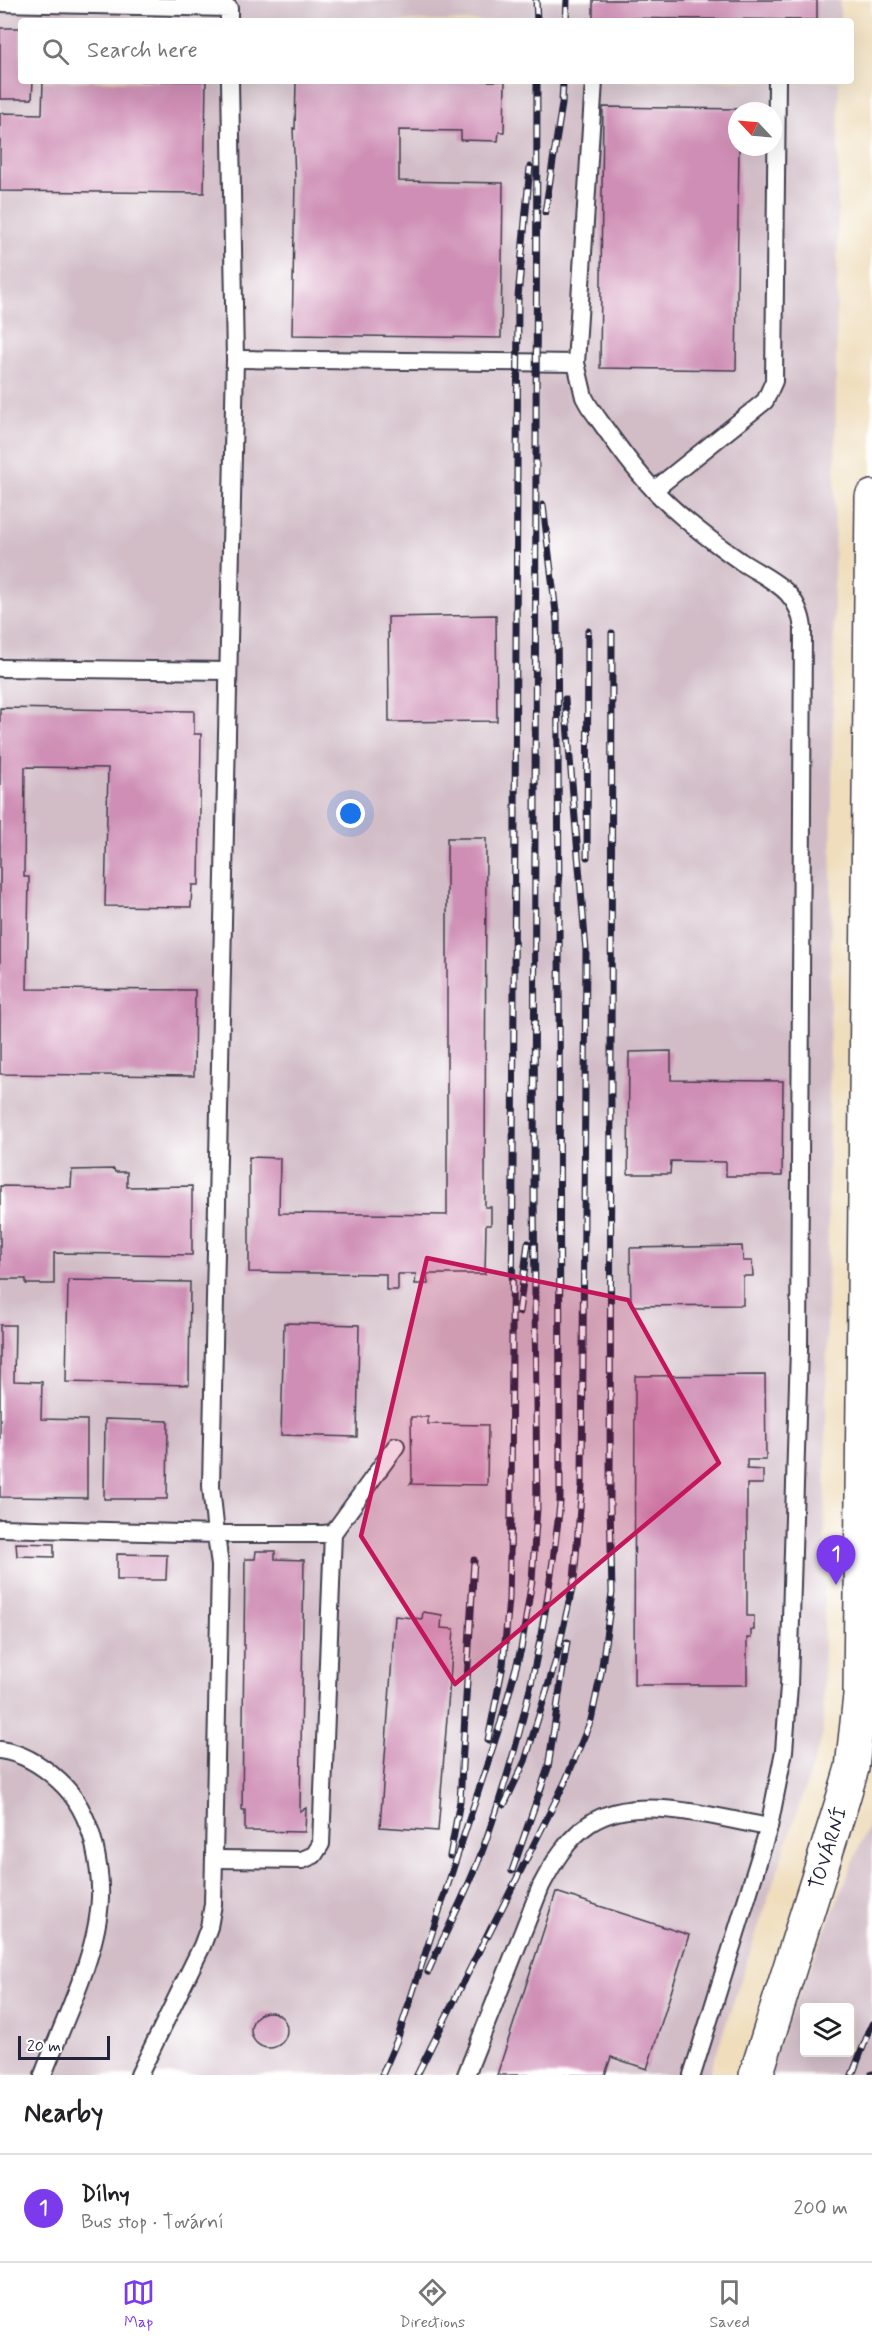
<!DOCTYPE html>
<meta charset="utf-8">
<style>
:root{--surface:#fff;--page:#f6f6f6;--text:#202124;--muted:#757577;--line:#e0e0e0;--accent:#7c3aed}
body{margin:0;font-family:Mynerve,sans-serif;background:var(--page);color:var(--text)}
.controls{position:absolute;right:18px;bottom:18px;display:grid;overflow:hidden;border-radius:6px;box-shadow:0 6px 24px #0002}
.controls button{width:54px;height:54px;display:grid;place-items:center;padding:0;border:0;border-bottom:2px solid var(--line);background:var(--surface);color:var(--text);font:30px sans-serif}
.compass{position:absolute;left:728px;top:102px;width:54px;height:54px;border-radius:50%;background:var(--surface);box-shadow:0 6px 24px #0002;rotate:296deg}
.scale{position:absolute;left:18px;bottom:15px;width:92px;box-sizing:border-box;padding-left:6px;border:3px solid #22223b;border-top:0;font-size:16px;line-height:21px;white-space:nowrap;color:#22223b;-webkit-text-stroke:4px #fff;paint-order:stroke}
.you{position:absolute;left:351px;top:814px;width:21px;height:21px;margin:-15px;border:4px solid #fff;border-radius:50%;background:#1a73e8;box-shadow:0 0 0 9px #1a73e833}
.badge{display:grid;place-items:center;width:39px;height:39px;border-radius:50%;background:var(--accent);color:#fff;font-size:20px;font-weight:700}
.pin{position:absolute;translate:-50% -50px;filter:drop-shadow(0 2px 3px #0008)}
.pin::after{content:'';position:absolute;top:32px;width:21px;height:18px;background:inherit;clip-path:polygon(0 0,100% 0,50% 100%)}
.list{margin:0;padding:0;list-style:none}
h2{display:flex;justify-content:space-between;align-items:center;height:78px;margin:0;padding:0 24px;font-size:26px}
h2 small{font-size:20px;font-weight:400;color:var(--muted)}
.list li{display:grid;grid-template-columns:39px 1fr auto;gap:18px;align-items:center;box-sizing:border-box;height:108px;padding:0 24px;border-top:2px solid var(--line)}
.list b{display:block;font-size:22px;white-space:nowrap}
.list p{margin:0;font-size:20px;white-space:nowrap;color:var(--muted)}
.list em{font-size:20px;font-style:normal;color:var(--muted)}
.icon{flex:none;width:33px;height:33px;fill:none;stroke:currentColor;stroke-width:2;stroke-linecap:round;stroke-linejoin:round}
.map{position:relative;flex:none;width:872px;height:2075px;overflow:hidden}
.search{position:absolute;background:var(--surface);box-shadow:0 6px 24px #0002;left:18px;right:18px;top:18px;height:66px;display:flex;align-items:center;gap:15px;box-sizing:border-box;padding:0 21px;border-radius:6px;color:var(--muted);font-size:22px}
.sheet{height:186px;background:var(--surface)}
nav{display:flex;justify-content:space-around;align-items:center;box-sizing:border-box;height:84px;border-top:2px solid var(--line);background:var(--surface);font-size:16px;color:var(--muted)}
nav a{display:grid;justify-items:center;gap:3px}
nav .on{color:var(--accent)}
.map>svg:first-child{display:block}
.industrial{fill:#d2bdc7;fill-rule:evenodd}
.building{fill:#cf8eb5}
.lines{fill:none;stroke-linecap:round;stroke-linejoin:round}
.service-casing{stroke:#413e4e;stroke-width:20}
.tertiary-casing{stroke:#413e4e;stroke-width:36}
.service{stroke:#fff;stroke-width:16}
.tertiary{stroke:#fff;stroke-width:33}
.rail-casing{stroke:#22223b;stroke-width:7}
.rail{stroke:#fff;stroke-width:4.5;stroke-dasharray:14;stroke-linecap:butt}
.marked{fill:#c2185b;fill-opacity:0.2;stroke:#c2185b;stroke-width:4.5;stroke-linejoin:round}
.labels{text-anchor:middle;stroke-width:4.5;stroke-linejoin:round;paint-order:stroke}
.street-label{font-size:20px;fill:#22223b;stroke:#fff}
</style>
<div class="map">
<svg width="872" height="2075" viewBox="0 0 872 2075">
<rect width="100%" height="100%" fill="#fff"/>
<filter id="ink" filterUnits="userSpaceOnUse"><feTurbulence type="fractalNoise" baseFrequency=".0167" numOctaves="2"/><feDisplacementMap in="SourceGraphic" scale="12" xChannelSelector="R" yChannelSelector="G"/><feConvolveMatrix kernelMatrix="1 2 1 2 8 2 1 2 1" color-interpolation-filters="sRGB"/></filter>
<filter id="wash" filterUnits="userSpaceOnUse"><feTurbulence type="fractalNoise" baseFrequency=".008" numOctaves="4" result="noise"/><feDisplacementMap in="SourceGraphic" scale="24" xChannelSelector="R" yChannelSelector="G"/><feGaussianBlur stdDeviation="1.35" result="paint"/><feColorMatrix in="noise" values="0 0 0 0 0 0 0 0 0 0 0 0 0 0 0 0 0 1.4 0 .05"/><feComposite in="paint" operator="in"/></filter>
<g filter="url(#wash)">
<rect width="100%" height="100%" fill="#efddbb"/>
<g class="industrial">
<path d="M 0,0 L 840,0 L 840,21 L 21,21 L 21,81 L 839,81 L 823,1734 L 709,2075 L 0,2075 ZM 737,111 L 773,111 L 773,147 L 737,147 Z"/>
<path d="M 872,1811 L 872,2075 L 766,2075 L 871,1818 ZM 804,2008 L 850,2008 L 850,2052 L 804,2052 Z"/>
</g>
<g id="blocks">
<g class="building">
<polygon points="593,0 817,0 817,20 593,18"/>
<polygon points="0,28 21,28 21,81 33,81 32,99 0,99"/>
<polygon points="43,81 206,81 204,193 0,191 0,113 42,114"/>
<polygon points="296,81 505,81 504,132 499,132 498,141 461,140 461,131 399,130 399,181 503,183 501,338 292,335 295,180 293,128 295,129"/>
<polygon points="603,107 740,109 740,111 737,111 737,147 739,147 736,370 600,368"/>
<polygon points="496,615 497,721 389,722 388,617"/>
<polygon points="0,708 194,711 194,734 201,734 199,885 192,885 191,907 105,906 108,768 25,767 24,877 29,877 27,989 195,990 194,1076 0,1074"/>
<polygon points="447,838 486,838 485,1207 491,1207 491,1225 486,1225 485,1274 427,1274 428,1284 415,1284 416,1274 398,1274 398,1290 386,1290 386,1274 249,1272 249,1157 280,1158 279,1213 447,1215"/>
<polygon points="671,1051 671,1080 783,1081 782,1176 726,1176 726,1162 671,1161 670,1174 628,1174 629,1052"/>
<polygon points="114,1169 115,1172 127,1172 127,1187 192,1186 192,1255 54,1253 54,1284 26,1284 26,1279 0,1279 0,1186 71,1187 72,1170"/>
<polygon points="742,1246 743,1261 752,1261 753,1276 743,1276 743,1305 631,1306 630,1248"/>
<polygon points="68,1280 190,1282 189,1385 66,1382"/>
<polygon points="284,1323 359,1325 357,1437 281,1435"/>
<polygon points="0,1325 15,1325 14,1381 42,1382 41,1419 87,1420 87,1498 0,1497"/>
<polygon points="765,1375 766,1460 747,1460 747,1469 763,1470 763,1484 747,1484 747,1616 754,1616 754,1630 751,1630 751,1638 747,1638 747,1685 634,1685 635,1376"/>
<polygon points="411,1417 428,1417 428,1424 488,1425 487,1485 410,1484 412,1482"/>
<polygon points="105,1419 168,1421 167,1499 104,1499"/>
<polygon points="16,1543 54,1544 54,1557 17,1556"/>
<polygon points="256,1551 275,1551 275,1559 304,1560 300,1811 306,1808 305,1832 245,1831 245,1810 242,1810 245,1559 255,1559"/>
<polygon points="117,1554 167,1555 166,1580 117,1580"/>
<polygon points="423,1612 442,1615 441,1628 454,1629 438,1831 380,1827 395,1616 422,1619"/>
<polygon points="556,1892 689,1935 647,2069 611,2057 605,2075 497,2075"/>
<circle cx="269" cy="2030" r="18"/>
</g>
</g>
</g>
<g filter="url(#ink)">
<use href="#blocks" fill-opacity="0" stroke="#413e4e" stroke-width="1.5"/>
<g class="lines">
<g class="service-casing">
<g id="service">
<polyline points="0,3 229,8 229,21"/>
<polyline points="230,81 235,359 211,1486 216,1534 323,1534 333,1533"/>
<path d="M 594,81 L 576,363 L 584,397 L 589,406 C 610,435 630,465 654,490 C 679,517 710,540 740,561 C 770,581 798,588 803,628 L 799,1349 L 789,1686 L 784,1751 L 769,1827 L 692,2075"/>
<polyline points="235,359 576,363"/>
<polyline points="654,490 765,401 774,381 777,81"/>
<polyline points="0,668 228,671"/>
<polyline points="0,1528 216,1534 220,1566 213,1904 209,1927 202,1946 139,2075"/>
<path d="M 0,1750 C 23,1753 43,1766 59,1781 C 78,1798 88,1820 94,1844 C 98,1862 101,1880 100,1898 C 98,1954 63,2022 43,2075"/>
<polyline points="216,1859 302,1860 314,1855 321,1844 333,1533 396,1446"/>
<path d="M 466,2075 L 541,1886 C 553,1863 567,1839 589,1824 C 635,1792 717,1818 769,1827"/>
</g>
</g>
<g class="tertiary-casing">
<g id="tertiary">
<path id="s1" d="M 756,2075 L 842,1802 L 852,1768 L 860,1696 L 872,497"/>
</g>
</g>
<use href="#service" class="service"/>
<use href="#tertiary" class="tertiary"/>
<g class="rail-casing">
<g id="rail">
<polyline points="536,0 537,21"/>
<polyline points="566,21 567,0"/>
<polyline points="545,212 562,104 563,81"/>
<polyline points="543,505 557,621"/>
<polyline points="587,857 588,631"/>
<polyline points="519,1312 528,1243"/>
<polyline points="488,1740 503,1665 509,1599 511,1512 518,297 530,167"/>
<polyline points="504,1805 525,1761 556,1660 574,1580 582,1485 586,950 565,699"/>
<polyline points="450,1856 460,1801 474,1560"/>
<polyline points="512,1871 548,1768 567,1642"/>
<polyline points="488,1936 565,1782 591,1720 601,1673 612,1593 610,1503 612,633"/>
<path d="M 428,1972 C 446,1930 469,1889 484,1846 C 525,1731 547,1625 560,1503 L 559,896 L 557,613"/>
<polyline points="382,2075 397,2040 501,1722 521,1649 532,1580 537,1508 534,1196 537,81"/>
<polyline points="417,2075 491,1927"/>
<polyline points="852,2075 872,2024"/>
<polyline points="872,2075 872,2074"/>
</g>
</g>
<use href="#rail" class="rail"/>
</g>
</g>
<path class="marked" d="M 427,1258 L 628,1300 L 719,1463 L 455,1684 L 361,1536 Z"/>
<g class="labels">
<g class="street-label">
<text dy="7" stroke="none"><textPath href="#s1" startOffset="238">TOVÁRNÍ</textPath></text>
</g>
</g>
</svg>
<div class="controls">
<button><svg class="icon" aria-label="layers" viewBox="0 0 24 24"><path d="M12 4l9 5-9 5-9-5zM3 14l9 5 9-5"/></svg></button>
</div>
<svg class="compass" viewBox="-18 -18 36 36"><path d="M0-13l5 13h-10z" fill="#e53935"/><path d="M0 13l5-13h-10z" fill="#757577"/></svg>
<div class="scale">20 m</div>
<div class="you"></div>
<div class="pin badge" style="left:836px;top:1585px">1</div>
<div class="search"><svg class="icon" aria-label="search" viewBox="0 0 24 24"><circle cx="10" cy="10" r="6"/><path d="M15 15l6 6"/></svg>Search here</div>
</div>
<section class="sheet">
<h2>Nearby<small></small></h2>
<ul class="list">
<li><span class="badge">1</span><div><b>Dílny</b><p>Bus stop · Tovární</p></div><em>200 m</em></li>
</ul>
</section>
<nav>
<a class="on"><svg class="icon" aria-label="map" viewBox="0 0 24 24"><path d="M3 6l6-2 6 2 6-2v14l-6 2-6-2-6 2zM9 4v14M15 6v14"/></svg>Map</a>
<a><svg class="icon" aria-label="directions" viewBox="0 0 24 24"><path d="M12 3l9 9-9 9-9-9zM9 14v-3h6M13 9l2 2-2 2"/></svg>Directions</a>
<a><svg class="icon" aria-label="saved" viewBox="0 0 24 24"><path d="M7 4h10v16l-5-4-5 4z"/></svg>Saved</a>
</nav>
